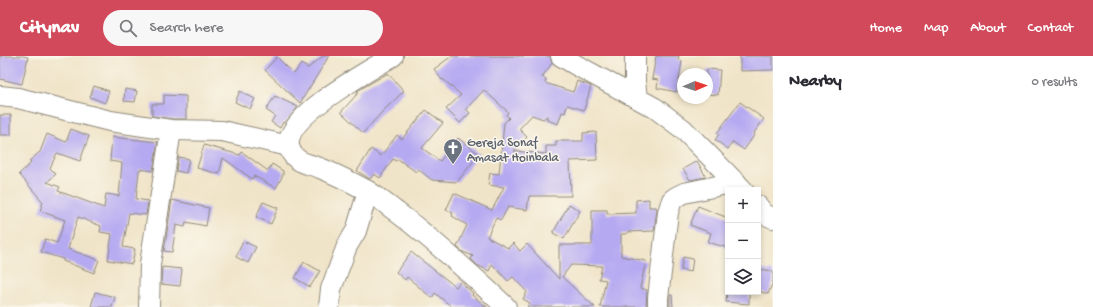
<!DOCTYPE html>
<meta charset="utf-8">
<style>
:root{--surface:#fff;--page:#f7f7f7;--text:#2b2b33;--muted:#7c7c81;--line:#e1e1e2;--accent:#d1495b}
body{margin:0;font-family:"Gochi Hand",sans-serif;background:var(--page);color:var(--text)}
.controls{position:absolute;right:12px;bottom:12px;display:grid;overflow:hidden;border-radius:0px;box-shadow:0 2px 6px #0003}
.controls button{width:36px;height:36px;display:grid;place-items:center;padding:0;border:0;border-bottom:1px solid var(--line);background:var(--surface);color:var(--text);font:20px sans-serif}
.compass{position:absolute;left:677px;top:12px;width:36px;height:36px;border-radius:50%;background:var(--surface);box-shadow:0 2px 6px #0003;rotate:88deg}
.list{margin:0;padding:0;list-style:none}
h2{display:flex;justify-content:space-between;align-items:center;height:52px;margin:0;padding:0 16px;font-size:17px}
h2 small{font-size:13px;font-weight:400;color:var(--muted)}
.icon{flex:none;width:22px;height:22px;fill:none;stroke:currentColor;stroke-width:2;stroke-linecap:round;stroke-linejoin:round}
.map{position:relative;flex:none;width:773px;height:251px;overflow:hidden}
header{display:flex;align-items:center;gap:24px;box-sizing:border-box;height:56px;padding:0 20px;background:var(--accent);color:#fff}
header strong{font-size:19px}
nav{display:flex;gap:22px;margin-inline-start:auto;font-size:14px}
.search{width:280px;height:36px;background:var(--page);display:flex;align-items:center;gap:10px;box-sizing:border-box;padding:0 14px;border-radius:22px;color:var(--muted);font-size:15px}
main{display:flex}
aside{flex:1;background:var(--surface)}
.map>svg:first-child{display:block}
.building{fill:#b5a9f2}
.lines{fill:none;stroke-linecap:round;stroke-linejoin:round}
.minor-casing{stroke:#8e887a;stroke-width:22}
.minor{stroke:#fff;stroke-width:20}
.labels{text-anchor:middle;stroke-width:3;stroke-linejoin:round;paint-order:stroke}
.worship-label{font-size:13px;fill:#5b616d;stroke:#fbf7ec;text-anchor:start}
</style>
<header>
<strong>Citynav</strong>
<div class="search"><svg class="icon" aria-label="search" viewBox="0 0 24 24"><circle cx="10" cy="10" r="6"/><path d="M15 15l6 6"/></svg>Search here</div>
<nav><a>Home</a><a>Map</a><a>About</a><a>Contact</a></nav>
</header>
<main>
<div class="map">
<svg width="773" height="251" viewBox="0 0 773 251">
<rect width="100%" height="100%" fill="#fbf7ec"/>
<filter id="ink" filterUnits="userSpaceOnUse"><feTurbulence type="fractalNoise" baseFrequency=".025" numOctaves="2"/><feDisplacementMap in="SourceGraphic" scale="8" xChannelSelector="R" yChannelSelector="G"/><feConvolveMatrix kernelMatrix="1 2 1 2 8 2 1 2 1" color-interpolation-filters="sRGB"/></filter>
<filter id="wash" filterUnits="userSpaceOnUse"><feTurbulence type="fractalNoise" baseFrequency=".012" numOctaves="4" result="noise"/><feDisplacementMap in="SourceGraphic" scale="16" xChannelSelector="R" yChannelSelector="G"/><feGaussianBlur stdDeviation="0.9" result="paint"/><feColorMatrix in="noise" values="0 0 0 0 0 0 0 0 0 0 0 0 0 0 0 0 0 1.4 0 .05"/><feComposite in="paint" operator="in"/></filter>
<g filter="url(#wash)">
<rect width="100%" height="100%" fill="#f0e4c8"/>
<g id="blocks">
<g class="building">
<polygon points="0,0 23,0 28,1 22,28 0,23"/>
<polygon points="323,0 329,0 300,47 265,14 277,1 294,18 301,8 308,12"/>
<polygon points="452,0 550,0 552,7 542,21 546,23 545,27 573,36 577,25 591,30 584,54 567,49 565,57 562,56 558,68 547,64 547,60 543,63 532,59 519,73 527,81 514,95 546,98 546,90 556,90 556,85 583,85 583,77 596,76 597,104 570,105 571,140 529,140 527,154 508,151 501,164 496,162 487,181 508,192 513,187 520,195 527,188 559,223 559,189 592,189 592,154 607,154 607,158 636,157 636,144 649,143 649,151 656,151 657,154 654,175 627,176 627,178 621,178 621,200 646,205 640,232 647,234 646,251 600,251 606,224 599,223 602,210 571,209 562,221 595,251 527,251 530,247 523,243 527,236 513,221 508,225 492,208 489,215 477,209 471,203 473,200 463,196 457,191 467,169 452,160 453,157 446,154 454,137 492,154 504,131 488,129 490,117 499,118 504,67 509,62 506,59 508,56 484,34 466,53 470,57 460,67 446,53 461,39 443,23 442,24 434,13"/>
<polygon points="656,0 679,0 678,4 682,5 677,36 657,32 658,24 652,23"/>
<polygon points="740,0 773,0 773,14 740,15"/>
<polygon points="707,13 720,14 718,39 707,38"/>
<polygon points="388,17 404,35 383,55 363,77 341,56 359,36 357,35"/>
<polygon points="94,30 109,35 105,47 90,41"/>
<polygon points="125,33 137,35 135,46 124,45"/>
<polygon points="240,35 255,43 250,53 235,46"/>
<polygon points="164,39 186,40 186,63 172,63 152,60 152,48 164,48"/>
<polygon points="275,40 298,51 285,67 283,66 280,72 271,66 275,60 266,54"/>
<polygon points="740,46 764,63 754,77 755,78 744,94 733,86 728,93 715,84 719,78 717,77"/>
<polygon points="426,54 443,67 422,92 440,105 458,82 479,98 457,126 432,124 418,113 416,116 398,103 396,105 393,103 380,122 374,118 370,123 357,115 371,93 381,100 397,79 402,83"/>
<rect x="0" y="59" width="11" height="20"/>
<polygon points="71,73 89,80 80,105 57,97 50,112 56,118 47,126 60,131 58,135 104,152 106,138 119,140 122,107 110,105 112,81 158,86 153,115 140,113 139,115 136,143 148,145 146,159 129,157 123,191 135,193 132,208 108,204 112,178 100,176 101,170 78,161 68,193 99,204 94,217 63,205 63,203 41,196 45,183 57,187 65,164 40,155 43,146 19,118 31,107 29,105 40,96 47,78 66,86"/>
<polygon points="204,89 240,99 242,96 268,115 272,108 283,115 283,119 276,132 254,120 252,123 223,102 219,118 197,112"/>
<polygon points="178,101 189,103 186,117 176,115"/>
<polygon points="697,105 706,121 690,124 683,113"/>
<polygon points="172,144 209,152 206,170 186,166 185,171 176,169 172,196 164,195"/>
<polygon points="263,146 278,152 271,168 256,161"/>
<polygon points="569,148 580,155 564,183 553,177"/>
<polygon points="698,150 728,162 728,192 708,186 711,177 690,169"/>
<polygon points="243,185 256,191 248,207 236,201"/>
<polygon points="411,196 456,231 460,226 473,237 472,239 487,251 452,251 435,237 432,242 407,221 405,224 396,216"/>
<polygon points="683,201 693,203 691,216 681,214"/>
<polygon points="304,206 320,215 310,231 295,222"/>
<polygon points="162,211 182,213 180,230 161,228"/>
<polygon points="758,213 773,215 773,226 768,238 758,235"/>
<polygon points="95,236 115,241 112,251 91,251"/>
<polygon points="727,236 749,236 749,248 726,246"/>
<polygon points="670,239 672,239 673,251 670,251"/>
</g>
</g>
</g>
<g filter="url(#ink)">
<use href="#blocks" fill-opacity="0" stroke="#8e887a" stroke-width="1"/>
<g class="lines">
<g class="minor-casing">
<g id="minor">
<path d="M 393,0 C 370,14 284,60 289,90 C 290,95 293,100 297,103 C 303,108 313,109 320,112 C 335,118 351,126 366,134 C 377,140 388,150 398,157 C 436,186 471,218 506,251"/>
<polyline points="561,0 576,9 655,52 683,73 743,134"/>
<polyline points="635,0 635,26 637,42"/>
<polyline points="0,40 18,42 110,65 171,74 222,75 289,90"/>
<polyline points="758,150 764,158 773,162"/>
<polyline points="149,251 150,208 171,74"/>
<polyline points="329,251 331,233 347,190 356,175 368,135"/>
<polyline points="658,251 658,242 668,156 672,144 676,141 684,137 736,126"/>
</g>
</g>
<use href="#minor" class="minor"/>
</g>
</g>
<defs>
<g id="church-pin" transform="scale(1)"><path d="M0 17L-7.5 6A9.5 9.5 0 1 1 7.5 6Z" fill="#6b7280" stroke="#fbf7ec"/><path d="M-1.2-6h2.4v3.5h3.3v2.4h-3.3V6h-2.4V-.1h-3.3v-2.4h3.3Z" fill="#fff"/></g>
</defs>
<g fill-rule="evenodd">
<use href="#church-pin" x="453" y="92"/>
</g>
<g class="labels">
<g class="worship-label">
<text x="467" y="90">Gereja Sonaf<tspan x="467" dy="15">Amasat Hoinbala</tspan></text>
</g>
</g>
</svg>
<div class="controls">
<button>+</button>
<button>−</button>
<button><svg class="icon" aria-label="layers" viewBox="0 0 24 24"><path d="M12 4l9 5-9 5-9-5zM3 14l9 5 9-5"/></svg></button>
</div>
<svg class="compass" viewBox="-18 -18 36 36"><path d="M0-13l5 13h-10z" fill="#e53935"/><path d="M0 13l5-13h-10z" fill="#7c7c81"/></svg>
</div>
<aside>
<h2>Nearby<small>0 results</small></h2>
<ul class="list">
</ul>
</aside>
</main>
